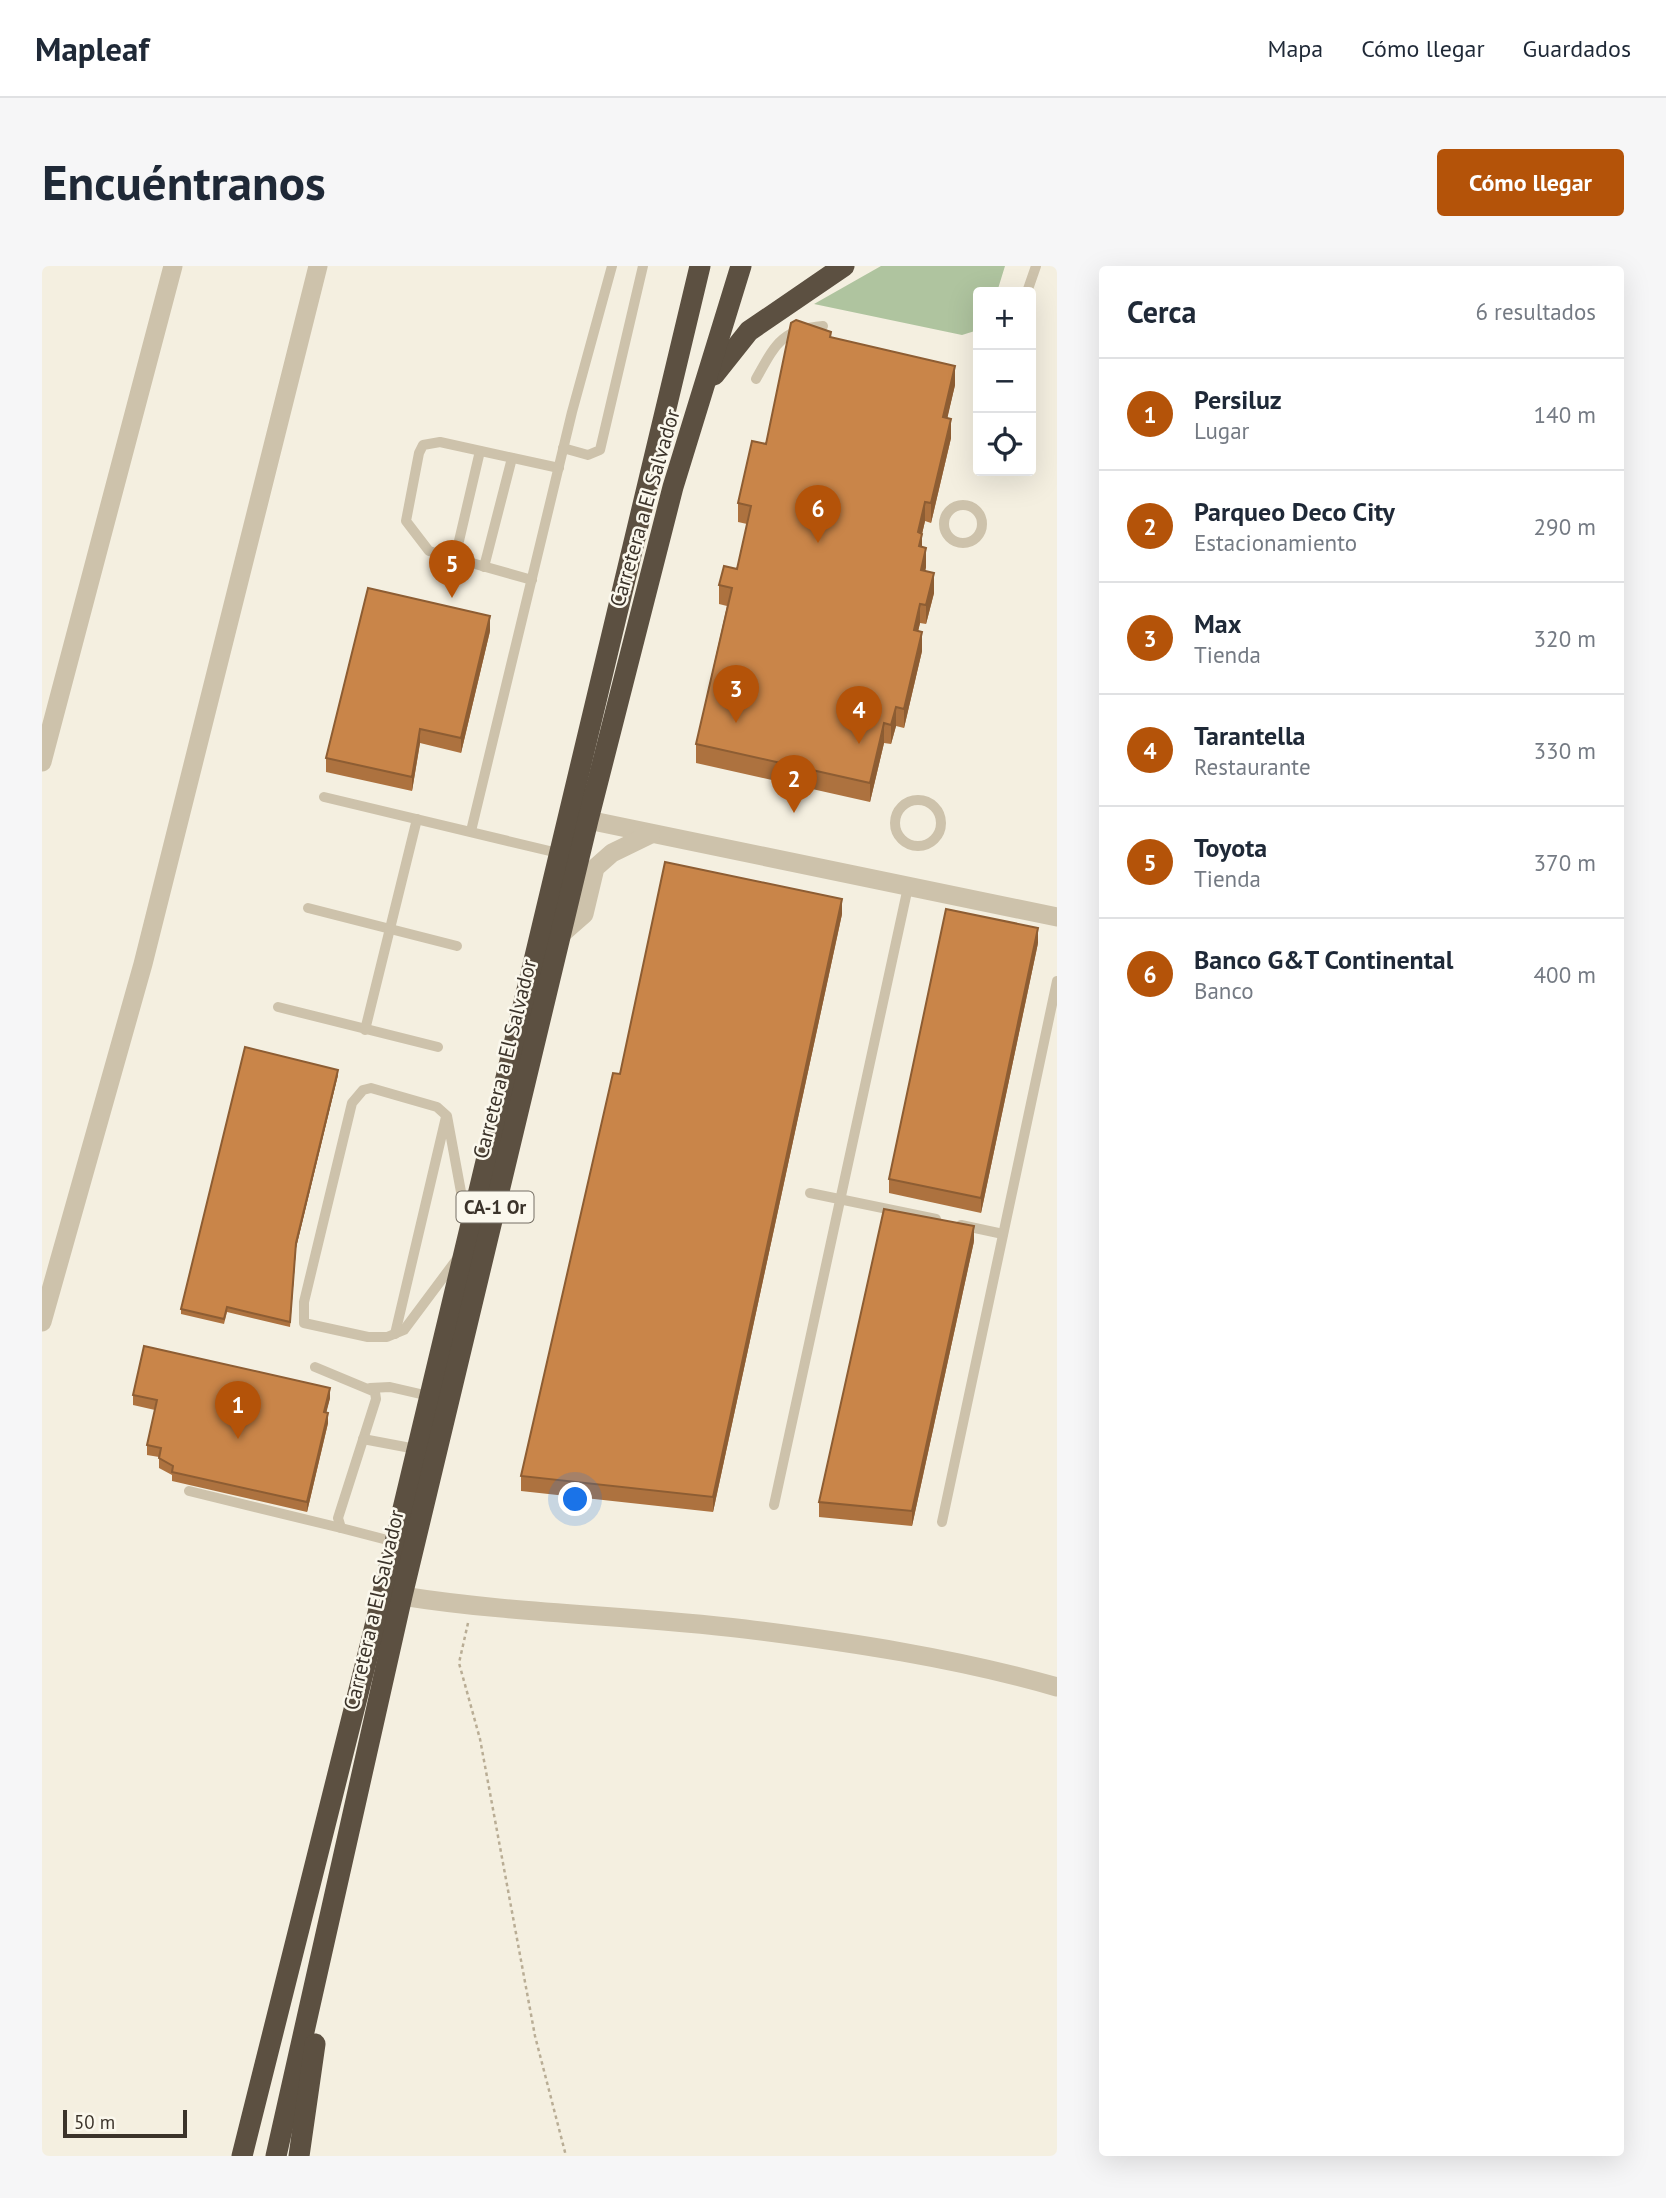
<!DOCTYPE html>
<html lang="es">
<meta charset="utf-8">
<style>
:root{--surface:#fff;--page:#f6f6f7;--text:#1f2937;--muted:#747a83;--line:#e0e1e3;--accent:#b45309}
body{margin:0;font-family:"PT Sans",sans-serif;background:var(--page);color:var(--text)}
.controls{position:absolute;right:21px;top:21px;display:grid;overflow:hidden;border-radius:7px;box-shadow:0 7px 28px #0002}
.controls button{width:63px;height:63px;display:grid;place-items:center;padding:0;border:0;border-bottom:2px solid var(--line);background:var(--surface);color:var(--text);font:35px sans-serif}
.scale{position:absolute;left:21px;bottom:18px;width:124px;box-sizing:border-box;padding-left:7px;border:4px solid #3b332a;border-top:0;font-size:19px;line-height:24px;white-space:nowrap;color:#3b332a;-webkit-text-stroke:5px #fbf8ed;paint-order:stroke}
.you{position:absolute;left:534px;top:1234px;width:24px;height:24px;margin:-18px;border:5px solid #fff;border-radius:50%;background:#1a73e8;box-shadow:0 0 0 10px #1a73e833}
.badge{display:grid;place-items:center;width:46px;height:46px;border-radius:50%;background:var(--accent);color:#fff;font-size:23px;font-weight:700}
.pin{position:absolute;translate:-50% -58px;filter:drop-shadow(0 2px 4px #0008)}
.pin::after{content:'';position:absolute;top:37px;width:24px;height:21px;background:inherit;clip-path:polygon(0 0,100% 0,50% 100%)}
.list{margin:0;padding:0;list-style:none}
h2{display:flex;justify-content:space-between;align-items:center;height:91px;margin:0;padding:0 28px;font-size:30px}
h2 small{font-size:23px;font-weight:400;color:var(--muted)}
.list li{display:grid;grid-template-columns:46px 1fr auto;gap:21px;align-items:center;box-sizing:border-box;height:112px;padding:0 28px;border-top:2px solid var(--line)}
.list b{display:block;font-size:26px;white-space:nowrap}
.list p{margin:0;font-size:23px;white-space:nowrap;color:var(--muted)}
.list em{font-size:23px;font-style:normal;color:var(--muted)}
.icon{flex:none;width:38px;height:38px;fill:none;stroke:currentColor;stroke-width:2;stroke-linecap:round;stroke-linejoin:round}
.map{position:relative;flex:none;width:1015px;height:1890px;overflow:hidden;border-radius:7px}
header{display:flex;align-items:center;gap:42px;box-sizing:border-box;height:98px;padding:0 35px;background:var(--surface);border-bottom:2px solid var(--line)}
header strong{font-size:33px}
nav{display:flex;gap:38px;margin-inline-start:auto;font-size:24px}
.intro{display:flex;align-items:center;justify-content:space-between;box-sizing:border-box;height:168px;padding:0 42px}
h1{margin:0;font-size:49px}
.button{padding:18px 32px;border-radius:7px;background:var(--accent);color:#fff;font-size:24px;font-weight:700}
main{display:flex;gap:42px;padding:0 42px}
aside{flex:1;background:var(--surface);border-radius:7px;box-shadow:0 7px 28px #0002}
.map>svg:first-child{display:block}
.green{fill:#afc49f}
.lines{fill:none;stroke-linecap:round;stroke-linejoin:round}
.path{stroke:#b9ad95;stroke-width:2.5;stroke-dasharray:3.5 3.5;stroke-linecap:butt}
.lane{stroke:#cdc2ab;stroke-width:10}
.street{stroke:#cdc2ab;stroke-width:19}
.highway{stroke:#5c5041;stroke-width:21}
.wall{fill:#ad723f}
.shaded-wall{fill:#8d5d33}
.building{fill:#c98549;stroke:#8d5d33;stroke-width:2}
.labels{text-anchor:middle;stroke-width:5;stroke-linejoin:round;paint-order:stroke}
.shield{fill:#fbf8ed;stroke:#756e64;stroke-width:2}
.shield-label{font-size:19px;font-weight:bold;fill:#3b332a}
.street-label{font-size:21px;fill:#3b332a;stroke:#fbf8ed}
</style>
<header>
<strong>Mapleaf</strong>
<nav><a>Mapa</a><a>Cómo llegar</a><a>Guardados</a></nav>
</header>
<div class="intro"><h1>Encuéntranos</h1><a class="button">Cómo llegar</a></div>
<main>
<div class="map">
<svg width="1015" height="1890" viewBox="0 0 1015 1890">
<rect width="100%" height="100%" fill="#f4efe0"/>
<polygon class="green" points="839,0 963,0 955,26 936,26 936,64 920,69 772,38"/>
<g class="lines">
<polyline class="path" points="426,1357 417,1397 438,1473 493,1770 524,1890"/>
<g class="lane">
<polyline points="985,26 994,0"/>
<path d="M 714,113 C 733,79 739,63 781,60"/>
<polyline points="521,182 546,189 558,184 601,0"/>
<circle cx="921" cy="258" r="19"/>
<polyline points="413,292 438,185"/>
<polyline points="442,301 470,192"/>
<polyline points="490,314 387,285 364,255 377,187 381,179 398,176 517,202"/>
<polyline points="282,531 516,587"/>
<circle cx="876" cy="557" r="23"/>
<polyline points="429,565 530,146 570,0"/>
<polyline points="266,642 415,680"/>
<polyline points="236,741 396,781"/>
<polyline points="323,764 375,553"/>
<polyline points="768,927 894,953"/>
<polyline points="919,959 961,968"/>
<polyline points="415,993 362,1064 345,1071 326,1071 262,1057 262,1036 310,837 321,824 329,822 395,841 405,850 424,953"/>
<polyline points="353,1068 404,851"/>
<polyline points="273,1101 333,1126 334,1133 296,1252 299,1262 353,1276"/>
<polyline points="328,1122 348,1121 387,1130"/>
<polyline points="321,1173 374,1183"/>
<polyline points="147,1225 299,1262"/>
<polyline points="732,1239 866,621"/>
<polyline points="900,1256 1015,715"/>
</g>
<g class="street">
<polyline points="0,496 131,0"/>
<polyline points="546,554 1015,651"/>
<polyline points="518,669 542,648 553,602 570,587 609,568"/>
<polyline points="0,1056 101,698 276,0"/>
<path d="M 360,1330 C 473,1348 589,1349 703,1363 C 807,1376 914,1392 1015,1421"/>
</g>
<g class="highway">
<polyline points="672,109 707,65 802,0"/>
<polyline points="200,1890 332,1364 658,0"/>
<polyline points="234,1890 360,1330 546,554 631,221 699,0"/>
<polyline points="257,1890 273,1778"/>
</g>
</g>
<g class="wall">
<polygon points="789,72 913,119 905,152 909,172 889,257 883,255 880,268 880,281 884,301 883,305 892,327 884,358 878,357 876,365 880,385 862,462 854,460 849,478 842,477 828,536 654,497 654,478 685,340 677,338 677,319 695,303 705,258 696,256 696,237 724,178"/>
<polygon points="448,365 419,487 378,477 370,525 284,506 284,492"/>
<polygon points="800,648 671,1246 479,1225 479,1210 578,808"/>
<polygon points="996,677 939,947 847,927 847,913"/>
<polygon points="296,809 254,982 248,1061 185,1046 182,1058 139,1048 139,1043"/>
<polygon points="932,975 870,1260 777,1251 777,1236"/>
<polygon points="91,1129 288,1132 284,1146 286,1157 265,1246 130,1215 130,1209 117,1202 117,1191 105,1189 105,1179 113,1144 91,1139"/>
</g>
<g class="shaded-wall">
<polygon points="913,100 913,119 901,171 901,151"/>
<polygon points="909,153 909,172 889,257 889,237"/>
<polygon points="883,236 883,255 880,268 880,287 877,300 876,266"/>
<polygon points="884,282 884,301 879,324 879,304"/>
<polygon points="892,307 892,327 884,358 884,339"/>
<polygon points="878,338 878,357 872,383 872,364"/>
<polygon points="448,350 448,365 419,487 419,472"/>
<polygon points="880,366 880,385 862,462 862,443"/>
<polygon points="854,441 854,460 849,478 849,459"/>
<polygon points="842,457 842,477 828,536 828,517"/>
<polygon points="378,463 378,477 370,525 370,511"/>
<polygon points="800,633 800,648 671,1246 671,1231"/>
<polygon points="996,662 996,677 939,947 939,932"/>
<polygon points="296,804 296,809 254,982 248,1061 254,977"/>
<polygon points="932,960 932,975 870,1260 870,1245"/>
<polygon points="288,1122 288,1132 282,1156 282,1146"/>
<polygon points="286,1147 286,1157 265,1246 265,1236"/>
</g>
<g class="building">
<polygon points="754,54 789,66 788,71 913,100 901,151 909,153 889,237 883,236 876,266 880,268 877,280 884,282 879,304 892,307 884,339 878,338 872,364 880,366 862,443 854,441 849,459 842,457 828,517 654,478 690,322 677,319 682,300 695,303 709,240 696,237 710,175 724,178 749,57"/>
<polygon points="326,322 448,350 419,472 378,463 370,511 284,492"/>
<polygon points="623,596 800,633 671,1231 479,1210 571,807 578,808"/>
<polygon points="904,643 996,662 939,932 847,913"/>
<polygon points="203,781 296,804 254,977 248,1056 185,1041 182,1053 139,1043"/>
<polygon points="842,943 932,960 870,1245 777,1236"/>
<polygon points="102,1080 288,1122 282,1146 286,1147 265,1236 130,1206 131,1200 117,1192 119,1182 105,1179 115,1134 91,1129"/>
</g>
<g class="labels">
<rect class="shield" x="414.5" y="925.5" width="77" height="31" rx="5"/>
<g class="shield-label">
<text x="453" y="948">CA-1 Or</text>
</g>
<g class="street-label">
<text transform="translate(603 242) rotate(-74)" y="7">Carretera a El Salvador</text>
<text transform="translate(463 793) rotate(-76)" y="7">Carretera a El Salvador</text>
<text transform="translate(332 1344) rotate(-77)" y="7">Carretera a El Salvador</text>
</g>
</g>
</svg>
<div class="controls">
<button>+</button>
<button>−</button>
<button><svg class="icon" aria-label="locate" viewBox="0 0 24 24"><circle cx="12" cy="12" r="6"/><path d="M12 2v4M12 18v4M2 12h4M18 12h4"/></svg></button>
</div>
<div class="scale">50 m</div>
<div class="you"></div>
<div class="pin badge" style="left:196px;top:1173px">1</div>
<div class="pin badge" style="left:752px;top:547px">2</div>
<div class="pin badge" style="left:694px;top:457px">3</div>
<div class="pin badge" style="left:817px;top:478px">4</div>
<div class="pin badge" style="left:410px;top:332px">5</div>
<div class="pin badge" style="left:776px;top:277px">6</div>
</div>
<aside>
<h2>Cerca<small>6 resultados</small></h2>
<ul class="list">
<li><span class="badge">1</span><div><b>Persiluz</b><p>Lugar</p></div><em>140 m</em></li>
<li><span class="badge">2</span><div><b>Parqueo Deco City</b><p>Estacionamiento</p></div><em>290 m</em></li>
<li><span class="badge">3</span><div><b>Max</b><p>Tienda</p></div><em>320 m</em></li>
<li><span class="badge">4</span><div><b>Tarantella</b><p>Restaurante</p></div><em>330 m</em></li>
<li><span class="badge">5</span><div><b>Toyota</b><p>Tienda</p></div><em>370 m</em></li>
<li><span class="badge">6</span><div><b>Banco G&amp;T Continental</b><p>Banco</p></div><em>400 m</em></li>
</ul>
</aside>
</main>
